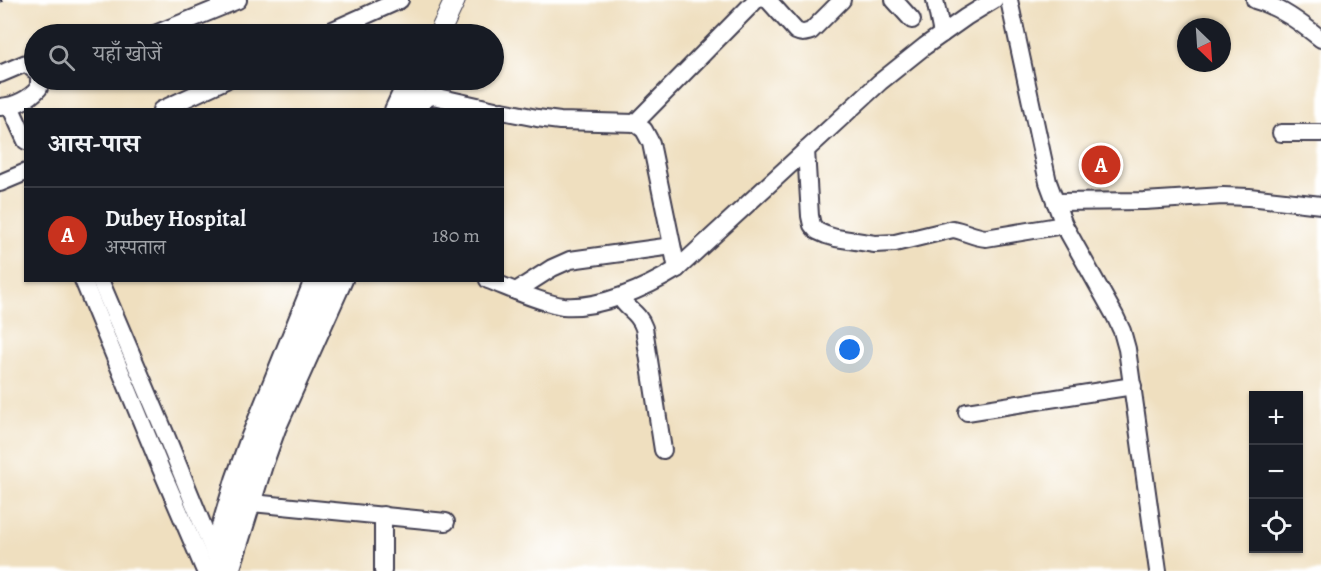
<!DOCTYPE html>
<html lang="hi">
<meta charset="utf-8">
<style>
:root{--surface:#171b24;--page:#242831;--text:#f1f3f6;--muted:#9ea1a6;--line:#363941;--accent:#c8321e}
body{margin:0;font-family:Alegreya,"Noto Serif Devanagari",serif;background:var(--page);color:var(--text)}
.controls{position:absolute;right:18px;bottom:18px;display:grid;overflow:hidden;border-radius:0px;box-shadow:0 2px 4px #0004}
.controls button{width:54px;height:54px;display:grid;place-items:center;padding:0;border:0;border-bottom:2px solid var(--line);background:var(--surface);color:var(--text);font:30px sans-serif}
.compass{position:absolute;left:1177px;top:18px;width:54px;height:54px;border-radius:50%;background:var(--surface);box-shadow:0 2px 4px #0004;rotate:155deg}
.you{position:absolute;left:850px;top:350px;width:21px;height:21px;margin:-15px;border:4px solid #fff;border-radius:50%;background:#1a73e8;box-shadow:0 0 0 9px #1a73e833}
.badge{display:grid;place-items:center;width:39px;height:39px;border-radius:50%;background:var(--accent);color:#fff;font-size:20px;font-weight:700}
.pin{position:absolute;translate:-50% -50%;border:3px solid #fff;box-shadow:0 2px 6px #0006}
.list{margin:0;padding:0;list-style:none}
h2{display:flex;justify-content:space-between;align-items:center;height:78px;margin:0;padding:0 24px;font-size:26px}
h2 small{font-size:20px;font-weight:400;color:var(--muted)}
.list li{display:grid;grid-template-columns:39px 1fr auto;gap:18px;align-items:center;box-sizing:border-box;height:96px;padding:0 24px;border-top:2px solid var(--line)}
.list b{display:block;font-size:22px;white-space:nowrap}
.list p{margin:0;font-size:20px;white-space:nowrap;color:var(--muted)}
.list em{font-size:20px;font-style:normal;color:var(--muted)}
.icon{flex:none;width:33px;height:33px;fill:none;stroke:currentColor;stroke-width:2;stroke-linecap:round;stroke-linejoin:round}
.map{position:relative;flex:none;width:1321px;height:571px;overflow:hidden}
.search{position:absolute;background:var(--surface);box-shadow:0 2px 4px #0004;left:24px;top:24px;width:480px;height:66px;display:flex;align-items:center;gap:15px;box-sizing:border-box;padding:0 21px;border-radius:33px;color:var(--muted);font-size:22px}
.panel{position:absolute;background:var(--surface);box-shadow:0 2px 4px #0004;left:24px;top:108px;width:480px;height:174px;border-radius:0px}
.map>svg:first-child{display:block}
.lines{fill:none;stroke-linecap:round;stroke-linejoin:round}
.minor-casing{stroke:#413e4f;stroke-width:20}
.major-casing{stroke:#413e4f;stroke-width:22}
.minor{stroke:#fff;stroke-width:16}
.major{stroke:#fff;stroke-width:20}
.rail{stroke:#22223b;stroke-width:4;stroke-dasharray:9 4.5;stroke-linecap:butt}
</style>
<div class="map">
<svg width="1321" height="571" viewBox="0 0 1321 571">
<rect width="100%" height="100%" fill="#fff"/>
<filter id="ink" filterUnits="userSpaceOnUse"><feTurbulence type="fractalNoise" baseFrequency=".0167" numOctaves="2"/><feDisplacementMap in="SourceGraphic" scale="12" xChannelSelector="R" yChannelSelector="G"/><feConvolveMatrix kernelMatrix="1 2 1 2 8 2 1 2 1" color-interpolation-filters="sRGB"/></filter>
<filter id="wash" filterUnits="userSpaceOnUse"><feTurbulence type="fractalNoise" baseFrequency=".008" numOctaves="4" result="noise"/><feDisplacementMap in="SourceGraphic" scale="24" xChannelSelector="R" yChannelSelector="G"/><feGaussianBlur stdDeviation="1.35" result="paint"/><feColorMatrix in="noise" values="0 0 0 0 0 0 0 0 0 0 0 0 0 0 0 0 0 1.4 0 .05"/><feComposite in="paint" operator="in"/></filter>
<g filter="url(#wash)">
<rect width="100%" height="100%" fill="#efdfbf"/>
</g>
<g filter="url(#ink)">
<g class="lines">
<g class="minor-casing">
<g id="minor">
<path d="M 768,0 L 796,31 C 802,34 805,33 811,31 L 842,0"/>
<polyline points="894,0 912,20"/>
<polyline points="935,0 942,34"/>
<polyline points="1009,0 1048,182 1064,225 1115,316 1122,331 1127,349 1158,571"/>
<path d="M 1255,0 C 1280,7 1301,23 1321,39"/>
<polyline points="155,34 238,0"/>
<polyline points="324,34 400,0"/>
<polyline points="0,74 26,63 34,70"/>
<polyline points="10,106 26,141"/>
<path d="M 0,107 C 15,106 29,99 39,88 L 39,80"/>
<polyline points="161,110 226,80"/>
<polyline points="393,110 407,80"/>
<path d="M 418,110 C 422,102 425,98 433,96 L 495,110"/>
<polyline points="502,111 537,118 560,121 635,123 644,130 651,143 677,269"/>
<polyline points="635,123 756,0"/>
<polyline points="1281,133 1321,133"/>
<path d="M 806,150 L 810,216 L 812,225 L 817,231 L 826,235 L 836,238 L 875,244 L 895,243 L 953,229 C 964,231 974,237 986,238 L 1064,225"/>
<polyline points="0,183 26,172"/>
<polyline points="1055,202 1144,201 1223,196 1249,197 1321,205"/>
<polyline points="83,280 161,469 205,571"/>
<polyline points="100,280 165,433 219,565"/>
<path d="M 488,280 C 509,288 541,303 563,306 C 600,309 646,288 677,269 L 880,82 L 925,46 L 966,17 L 994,0"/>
<polyline points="516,291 552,268 570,260 672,246"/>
<path d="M 620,297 C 627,310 638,311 644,328 L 663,450"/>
<polyline points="967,412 1133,386"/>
<polyline points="252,503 446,522"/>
<polyline points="213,550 234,480 248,441 313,280"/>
<polyline points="231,571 264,465 277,429 344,280"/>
<polyline points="383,571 383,515"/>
</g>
</g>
<g class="major-casing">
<g id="major">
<polyline points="439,34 455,0"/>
<polyline points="405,110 418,80"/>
<polyline points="217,571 267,422 327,280"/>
</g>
</g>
<use href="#minor" class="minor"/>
<use href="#major" class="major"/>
<polyline class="rail" points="0,1 2,0"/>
</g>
</g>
</svg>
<div class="controls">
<button>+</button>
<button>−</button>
<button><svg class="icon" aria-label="locate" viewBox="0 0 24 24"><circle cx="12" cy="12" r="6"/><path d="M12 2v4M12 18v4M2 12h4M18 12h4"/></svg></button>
</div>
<svg class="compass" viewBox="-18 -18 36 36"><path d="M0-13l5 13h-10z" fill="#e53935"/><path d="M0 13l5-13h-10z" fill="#9ea1a6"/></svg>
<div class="you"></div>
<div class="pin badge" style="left:1101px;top:165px">A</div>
<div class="search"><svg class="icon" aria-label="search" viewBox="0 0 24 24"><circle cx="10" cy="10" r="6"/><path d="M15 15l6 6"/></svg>यहाँ खोजें</div>
<section class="panel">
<h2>आस-पास<small></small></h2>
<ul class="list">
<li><span class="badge">A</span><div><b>Dubey Hospital</b><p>अस्पताल</p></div><em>180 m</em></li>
</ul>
</section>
</div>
